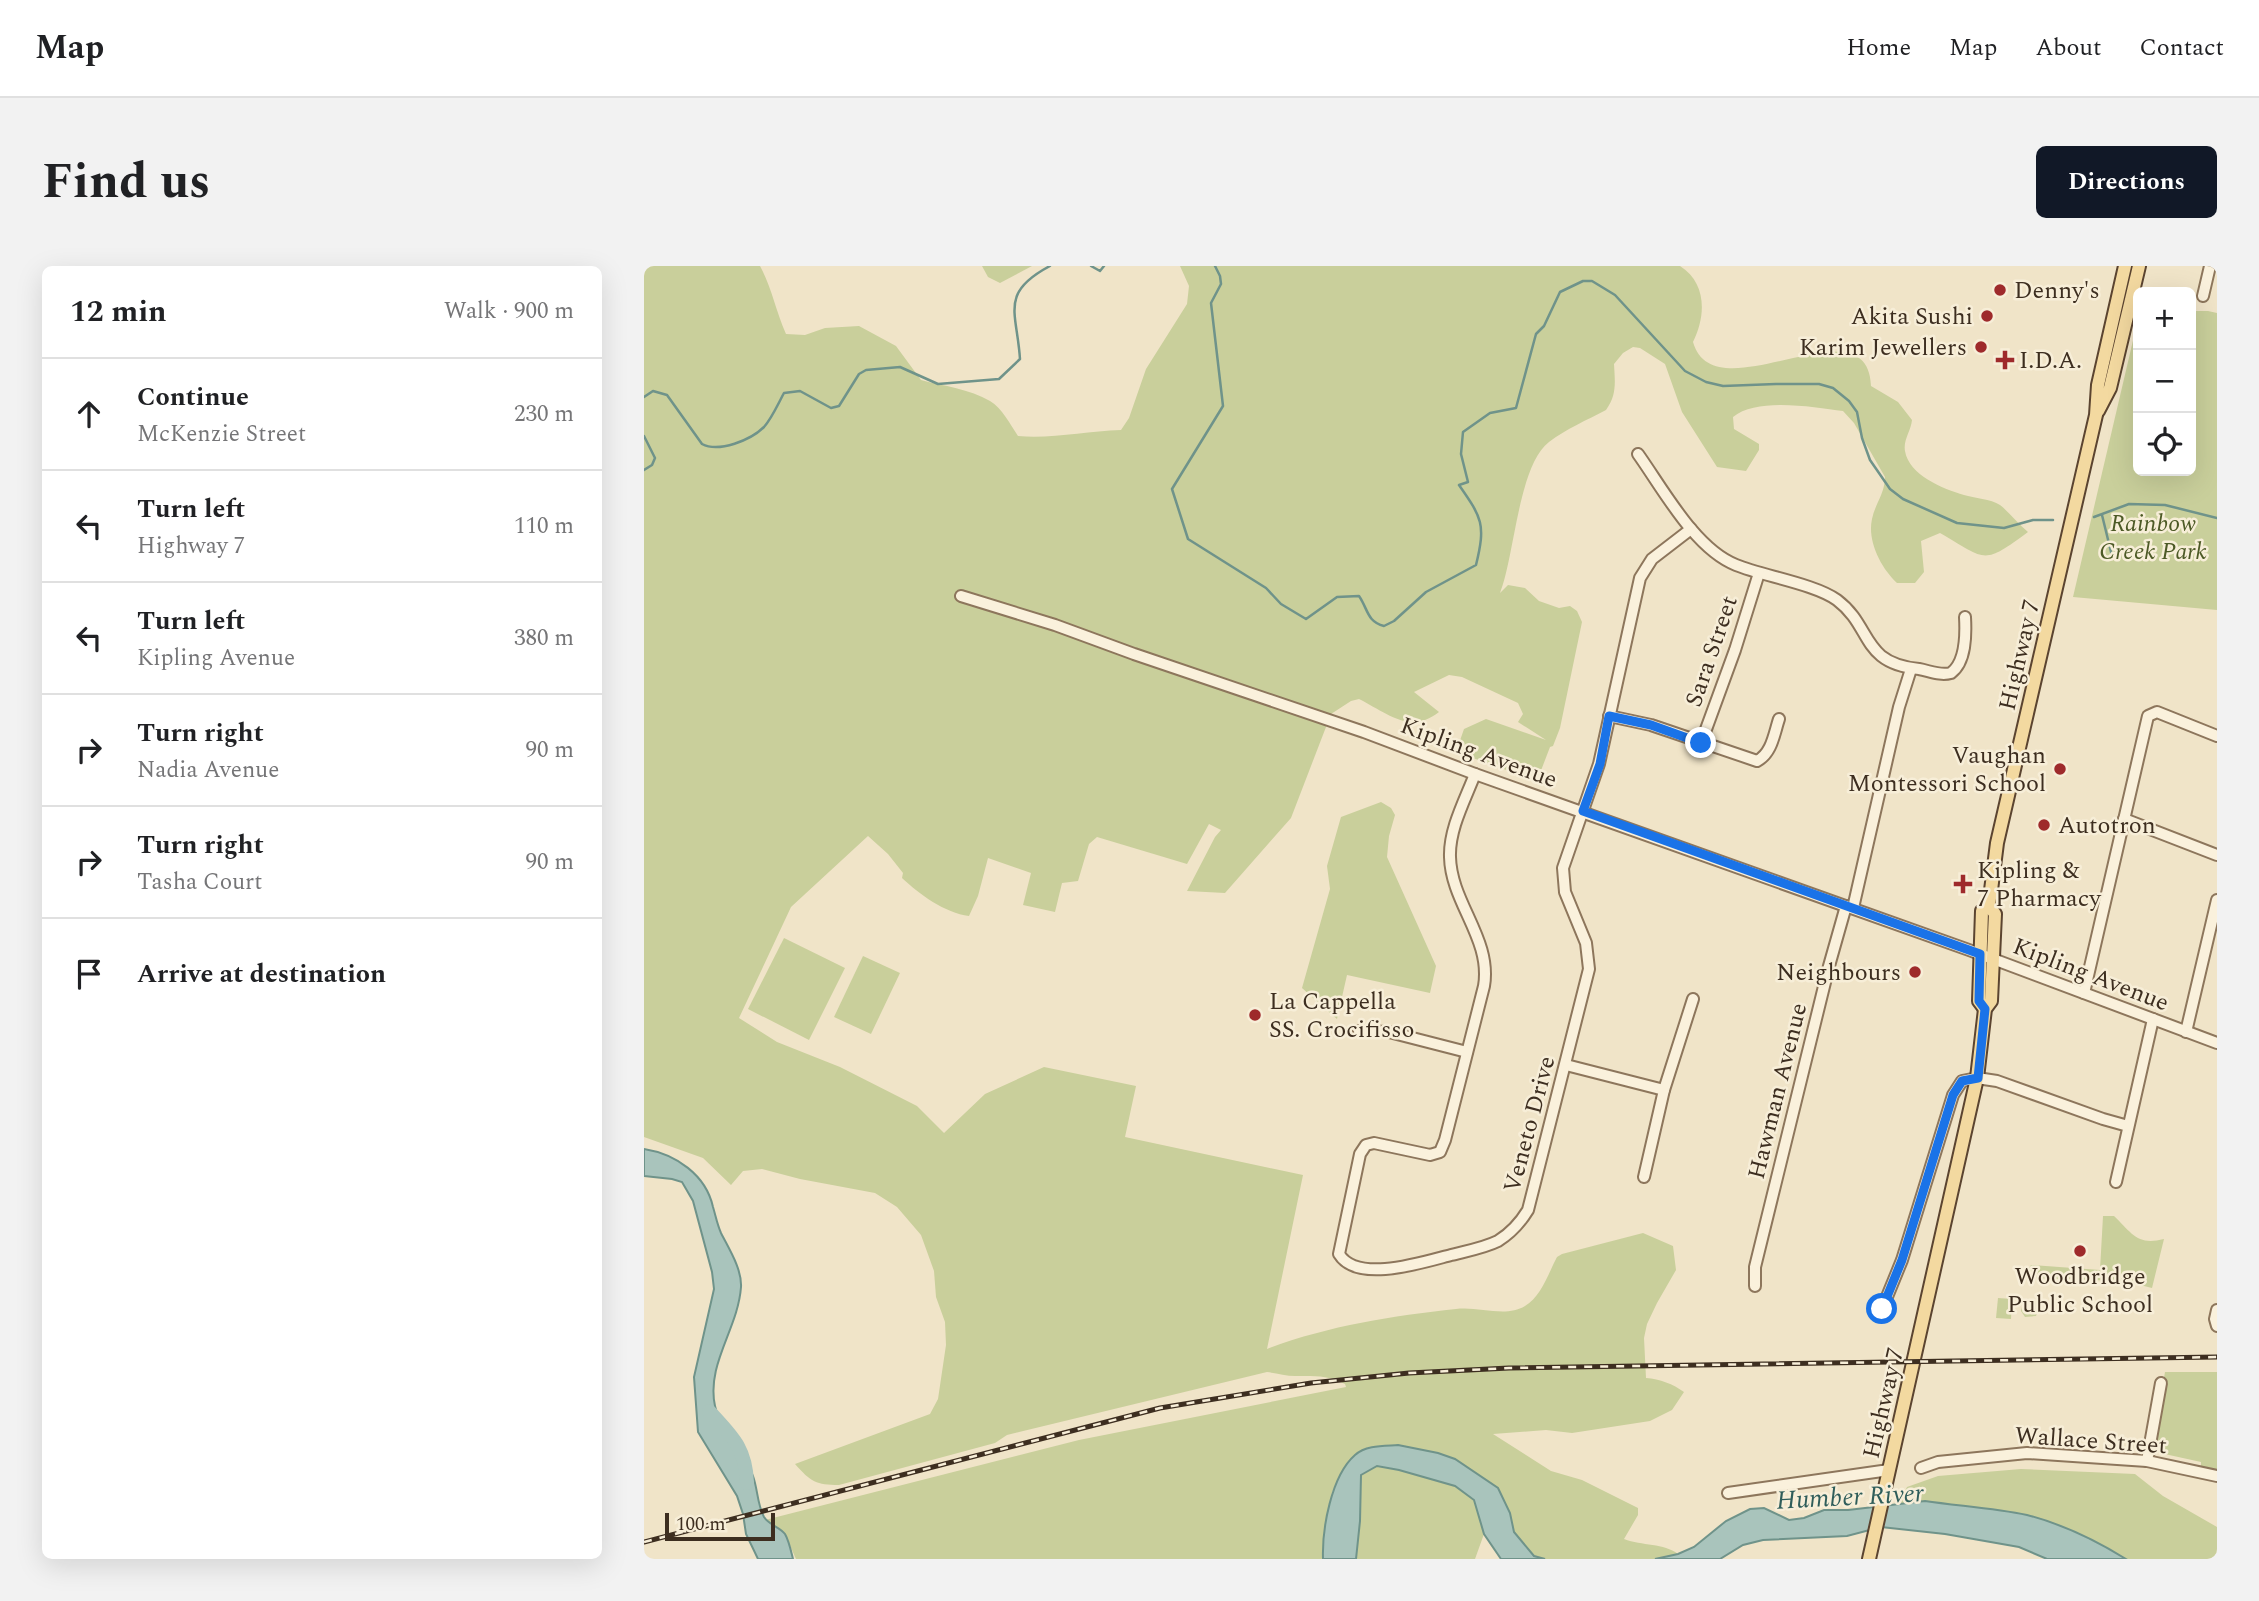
<!DOCTYPE html>
<meta charset="utf-8">
<style>
:root{--surface:#fff;--page:#f2f2f2;--text:#202124;--muted:#757577;--line:#e0e0e0;--accent:#111827}
body{margin:0;font-family:Spectral,serif;background:var(--page);color:var(--text)}
.controls{position:absolute;right:21px;top:21px;display:grid;overflow:hidden;border-radius:10px;box-shadow:0 7px 28px #0002}
.controls button{width:63px;height:63px;display:grid;place-items:center;padding:0;border:0;border-bottom:2px solid var(--line);background:var(--surface);color:var(--text);font:35px sans-serif}
.scale{position:absolute;left:21px;bottom:18px;width:110px;box-sizing:border-box;padding-left:7px;border:4px solid #3d2e20;border-top:0;font-size:19px;line-height:24px;white-space:nowrap;color:#3d2e20;-webkit-text-stroke:5px #f7eed8;paint-order:stroke}
.stop{position:absolute;width:21px;height:21px;margin:-16px;border:5px solid #1a73e8;border-radius:50%;background:#fff}
.stop.end{background:#1a73e8;border-color:#fff;box-shadow:0 2px 7px #0008}
.list{margin:0;padding:0;list-style:none}
h2{display:flex;justify-content:space-between;align-items:center;height:91px;margin:0;padding:0 28px;font-size:30px}
h2 small{font-size:23px;font-weight:400;color:var(--muted)}
.list li{display:grid;grid-template-columns:46px 1fr auto;gap:21px;align-items:center;box-sizing:border-box;height:112px;padding:0 28px;border-top:2px solid var(--line)}
.list b{display:block;font-size:26px;white-space:nowrap}
.list p{margin:0;font-size:23px;white-space:nowrap;color:var(--muted)}
.list em{font-size:23px;font-style:normal;color:var(--muted)}
.icon{flex:none;width:38px;height:38px;fill:none;stroke:currentColor;stroke-width:2;stroke-linecap:round;stroke-linejoin:round}
.map{position:relative;flex:none;width:1573px;height:1293px;overflow:hidden;border-radius:10px}
header{display:flex;align-items:center;gap:42px;box-sizing:border-box;height:98px;padding:0 35px;background:var(--surface);border-bottom:2px solid var(--line)}
header strong{font-size:33px}
nav{display:flex;gap:38px;margin-inline-start:auto;font-size:24px}
.intro{display:flex;align-items:center;justify-content:space-between;box-sizing:border-box;height:168px;padding:0 42px}
h1{margin:0;font-size:49px}
.button{padding:18px 32px;border-radius:10px;background:var(--accent);color:#fff;font-size:24px;font-weight:700}
main{display:flex;gap:42px;padding:0 42px}
aside{flex:1;background:var(--surface);border-radius:10px;box-shadow:0 7px 28px #0002}
.map>svg:first-child{display:block}
.green{fill:#c9cf9b}
.water{fill:#a9c4bc;stroke:#6f938a;stroke-width:2}
.lines{fill:none;stroke-linecap:round;stroke-linejoin:round}
.stream{stroke:#6f938a;stroke-width:2.5}
.river{stroke:#a9c4bc;stroke-width:14}
.minor-casing{stroke:#8d765c;stroke-width:14}
.major-casing{stroke:#5b4430;stroke-width:16}
.minor{stroke:#faf1dc;stroke-width:10}
.major{stroke:#f3d9a0;stroke-width:12}
.rail-casing{stroke:#3d2e20;stroke-width:5}
.rail{stroke:#f7eed8;stroke-width:2.5;stroke-dasharray:8;stroke-linecap:butt}
.route{stroke:#1a73e8;stroke-width:9}
.poi-dot{fill:#9e2a2b;stroke:#f7eed8;stroke-width:2.5}
.labels{text-anchor:middle;stroke-width:5;stroke-linejoin:round;paint-order:stroke}
.poi-label{font-size:24px;fill:#3d2e20;stroke:#f7eed8;text-anchor:start}
.park-label{font-size:24px;font-style:italic;fill:#4d5a26;stroke:#f7eed8}
.street-label{font-size:24px;fill:#3d2e20;stroke:#f7eed8}
.water-label{font-size:26px;font-style:italic;fill:#2f5d5a;stroke:#f7eed8}
</style>
<header>
<strong>Map</strong>
<nav><a>Home</a><a>Map</a><a>About</a><a>Contact</a></nav>
</header>
<div class="intro"><h1>Find us</h1><a class="button">Directions</a></div>
<main>
<aside>
<h2>12 min<small>Walk · 900 m</small></h2>
<ul class="list">
<li><svg class="icon" aria-label="ahead" viewBox="0 0 24 24"><path d="M12 20V5M6 11l6-6 6 6"/></svg><div><b>Continue</b><p>McKenzie Street</p></div><em>230 m</em></li>
<li><svg class="icon" aria-label="left" viewBox="0 0 24 24"><path d="M17 20v-9H6M10 6l-5 5 5 5"/></svg><div><b>Turn left</b><p>Highway 7</p></div><em>110 m</em></li>
<li><svg class="icon" aria-label="left" viewBox="0 0 24 24"><path d="M17 20v-9H6M10 6l-5 5 5 5"/></svg><div><b>Turn left</b><p>Kipling Avenue</p></div><em>380 m</em></li>
<li><svg class="icon" aria-label="right" viewBox="0 0 24 24"><path d="M7 20v-9h11M14 6l5 5-5 5"/></svg><div><b>Turn right</b><p>Nadia Avenue</p></div><em>90 m</em></li>
<li><svg class="icon" aria-label="right" viewBox="0 0 24 24"><path d="M7 20v-9h11M14 6l5 5-5 5"/></svg><div><b>Turn right</b><p>Tasha Court</p></div><em>90 m</em></li>
<li><svg class="icon" aria-label="arrive" viewBox="0 0 24 24"><path d="M6 21V4h12l-3 4 3 4H6"/></svg><div><b>Arrive at destination</b></div></li>
</ul>
</aside>
<div class="map">
<svg width="1573" height="1293" viewBox="0 0 1573 1293">
<rect width="100%" height="100%" fill="#f0e4c8"/>
<g class="green">
<path d="M 0,0 L 116,0 C 128,22 132,46 142,68 L 161,69 L 181,62 L 215,60 L 252,80 L 277,114 C 299,120 326,123 346,135 C 358,142 366,158 374,170 C 408,173 442,165 477,164 L 485,152 L 502,103 L 543,38 L 545,20 L 536,0 L 1036,0 C 1063,17 1062,50 1049,76 C 1070,151 1224,32 1227,120 L 1254,136 L 1268,154 C 1267,165 1259,174 1261,185 C 1265,209 1299,223 1320,229 C 1330,232 1347,233 1356,239 C 1365,246 1374,258 1384,266 C 1338,300 1343,294 1296,267 L 1277,275 L 1280,306 L 1271,317 L 1253,317 C 1237,302 1223,275 1228,253 C 1231,238 1241,227 1241,211 L 1210,157 L 1199,145 C 1169,141 1113,131 1089,151 L 1090,163 L 1115,178 L 1115,184 L 1102,205 L 1073,201 L 1038,146 L 1021,98 L 996,82 L 989,81 L 979,87 L 970,98 C 971,116 973,129 962,144 C 943,154 922,163 905,176 C 874,200 871,289 856,327 L 864,319 L 881,322 L 895,335 L 915,342 L 926,340 L 933,345 L 938,356 L 916,462 L 909,480 L 906,481 L 893,515 L 812,486 L 820,463 L 842,453 L 902,474 L 874,456 L 879,448 L 874,437 L 818,411 L 805,409 L 770,426 L 795,446 C 766,469 743,447 715,433 L 707,435 L 687,448 L 647,552 L 581,627 L 543,625 L 571,571 L 577,564 L 565,558 L 543,598 L 453,571 L 445,578 L 434,615 L 418,617 L 411,646 L 379,639 L 387,607 L 344,592 L 334,630 L 325,650 C 301,647 275,628 258,612 L 259,607 L 244,588 L 224,570 L 147,641 L 95,752 L 133,776 L 196,801 L 273,840 L 300,867 L 341,828 L 400,801 L 492,820 L 481,871 L 659,909 L 623,1083 C 683,1060 748,1050 812,1043 C 834,1040 862,1052 881,1040 C 897,1031 905,1006 913,991 L 918,988 L 999,967 L 1029,980 L 1032,1004 L 1013,1037 L 1003,1058 L 1000,1072 L 1002,1112 C 1016,1113 1029,1118 1040,1126 L 1028,1144 L 1006,1155 L 928,1167 L 902,1164 L 849,1168 L 907,1205 L 938,1214 L 994,1242 L 994,1249 L 980,1273 C 998,1280 1020,1277 1034,1288 L 1011,1293 L 901,1293 L 890,1290 L 870,1266 L 866,1246 L 811,1193 L 794,1187 L 754,1179 L 725,1181 L 711,1189 L 688,1226 L 679,1277 L 679,1293 L 152,1293 L 140,1266 L 121,1254 L 435,1174 L 702,1121 L 701,1118 C 684,1109 670,1110 651,1110 C 642,1110 632,1107 623,1106 L 363,1169 L 351,1177 L 195,1219 C 172,1219 167,1216 151,1198 L 286,1148 L 294,1133 L 302,1079 L 301,1056 L 292,1031 L 290,1005 L 277,969 L 253,941 L 231,927 L 156,913 L 118,903 L 99,905 L 87,919 L 59,892 L 0,871 Z"/>
<polygon points="338,0 388,0 356,17 344,11"/>
<polygon points="1547,45 1564,45 1573,47 1573,344 1429,331 1494,53 1494,205 1547,205"/>
<polygon points="737,536 747,542 751,549 745,570 743,591 792,700 786,727 703,709 693,753 658,722 686,623 683,600 697,551"/>
<polygon points="140,672 201,702 165,774 104,743"/>
<polygon points="219,690 256,707 227,768 190,751"/>
<path d="M 1459,950 L 1470,950 C 1488,967 1493,980 1520,973 L 1508,1022 L 1480,1015 L 1379,1012 L 1387,999 L 1456,1004 Z"/>
<polygon points="1354,1032 1368,1033 1367,1053 1352,1052"/>
<polygon points="1389,1034 1396,1037 1392,1050 1381,1051 1377,1045 1379,1037"/>
<polygon points="1521,1106 1573,1106 1573,1205 1557,1201 1557,1196 1507,1185"/>
<polygon points="733,1200 755,1204 811,1220 830,1234 840,1268 831,1293 712,1293 716,1255 717,1209"/>
<polygon points="1377,1203 1491,1208 1519,1230 1573,1261 1573,1293 1482,1293 1462,1281 1430,1266 1384,1250 1281,1235 1254,1239 1263,1221 1294,1210"/>
</g>
<g class="water">
<path d="M 0,883 C 32,888 62,909 69,941 C 72,951 73,958 77,967 C 85,983 98,1003 97,1021 C 94,1063 62,1098 71,1140 C 77,1167 100,1185 109,1210 C 114,1224 113,1238 120,1251 C 125,1259 136,1261 141,1268 C 145,1275 147,1285 149,1293 L 114,1293 L 102,1268 L 99,1248 L 93,1230 L 54,1166 L 50,1111 L 70,1023 L 68,1006 L 49,935 L 38,916 L 28,913 L 0,910 Z"/>
<path d="M 754,1179 L 794,1187 L 811,1193 L 854,1222 L 866,1247 L 870,1266 L 890,1290 L 901,1293 L 857,1293 L 840,1268 L 830,1234 L 811,1220 L 755,1204 L 733,1200 L 717,1209 L 716,1255 L 712,1293 L 679,1293 C 678,1263 687,1210 711,1189 C 722,1179 740,1180 754,1179 Z"/>
<path d="M 1281,1235 C 1315,1240 1350,1242 1383,1249 C 1418,1258 1453,1275 1482,1293 L 1403,1293 L 1375,1281 L 1301,1268 L 1237,1261 L 1203,1270 L 1119,1274 L 1099,1279 L 1076,1293 L 1011,1293 L 1034,1288 L 1050,1281 L 1082,1255 L 1106,1243 L 1120,1242 L 1145,1254 L 1160,1252 L 1180,1244 L 1204,1244 Z"/>
</g>
<g class="lines">
<g class="stream">
<polyline points="447,0 456,5 460,0"/>
<path d="M 571,0 L 576,10 L 577,18 L 567,37 L 579,140 L 528,223 L 544,273 L 622,322 L 637,338 L 662,353 L 693,331 L 715,330 C 724,343 723,356 740,360 L 750,355 L 782,326 L 832,299 C 842,258 838,252 815,219 L 824,216 L 817,188 L 819,166 L 846,147 L 872,142 L 892,68 L 900,60 L 916,26 L 939,15 L 948,15 L 971,29 L 1041,105 L 1062,116 L 1079,120 L 1132,118 L 1175,118 L 1189,122 L 1205,135 L 1213,146 L 1218,172 L 1226,194 L 1246,223 L 1259,233 L 1313,257 L 1360,262 L 1389,254 L 1409,254"/>
<path d="M 0,131 L 9,125 L 23,129 L 58,178 C 75,187 107,174 120,161 C 128,152 134,138 140,127 L 156,125 L 187,142 L 195,140 L 215,108 L 222,104 L 256,101 L 294,118 L 355,113 L 376,93 C 373,46 355,27 406,0"/>
<polyline points="0,170 11,192 8,199 0,204"/>
<polyline points="1458,249 1468,290"/>
<polyline points="1450,251 1485,238 1521,239 1573,252"/>
</g>
<path class="river" d="M 65,1145 C 88,1170 102,1182 103,1217"/>
<g class="minor-casing">
<g id="minor">
<polyline points="1559,30 1566,0"/>
<path d="M 994,188 C 1019,223 1051,283 1092,299 C 1119,310 1171,318 1193,334 C 1229,361 1216,397 1275,403 C 1286,405 1296,410 1307,407 C 1322,396 1322,369 1321,351"/>
<polyline points="317,330 411,359 490,388 720,466 831,508 1325,684 1573,777"/>
<path d="M 965,450 L 1007,459 L 1113,495 C 1128,487 1130,468 1135,453"/>
<polyline points="1057,477 1091,384 1115,307"/>
<path d="M 831,508 C 821,534 805,563 806,591 C 807,637 848,673 840,720 L 801,874 L 796,886 L 786,889 L 730,877 L 722,879 L 716,888 L 695,988 C 713,1018 780,996 807,989 C 823,985 840,982 854,975 C 867,967 876,957 884,944 L 945,703 L 942,677 L 921,626 L 919,602 L 955,498 L 996,312 L 1008,293 L 1047,263"/>
<polyline points="1480,553 1573,589"/>
<polyline points="1209,642 1255,441 1267,403"/>
<polyline points="1440,727 1504,450 1513,446 1573,470"/>
<polyline points="715,765 745,766 823,786"/>
<polyline points="1542,766 1573,634"/>
<polyline points="922,799 1020,824"/>
<polyline points="1000,911 1020,824 1049,733"/>
<polyline points="1472,916 1509,753"/>
<polyline points="1111,1020 1111,1001 1185,700 1202,640"/>
<polyline points="1238,1043 1258,994 1309,829 1318,815 1333,812 1353,815 1459,853 1484,860"/>
<polyline points="1573,1044 1571,1053 1573,1060"/>
<polyline points="1503,1195 1517,1117"/>
<polyline points="1277,1202 1294,1196 1383,1187 1503,1195 1573,1210"/>
<polyline points="1084,1227 1245,1204"/>
</g>
</g>
<g class="major-casing">
<g id="major">
<polyline points="1454,145 1466,122 1495,0"/>
<polyline points="1341,743 1335,735 1338,645 1345,640 1353,577 1452,149 1454,119 1481,0"/>
<polyline points="1225,1293 1333,812 1341,743 1347,735 1351,648 1345,640"/>
</g>
</g>
<use href="#minor" class="minor"/>
<use href="#major" class="major"/>
<g class="rail-casing">
<polyline id="rail" points="0,1276 516,1142 667,1117 765,1107 865,1102 1573,1091"/>
</g>
<use href="#rail" class="rail"/>
</g>
<g class="lines">
<polyline class="route" points="1057,477 1007,459 965,450 956,498 939,545 1336,688 1335,735 1341,743 1334,812 1318,815 1309,829 1258,994 1238,1043"/>
</g>
<g class="poi-dot">
<circle cx="1356" cy="24" r="7"/>
<circle cx="1343" cy="50" r="7"/>
<circle cx="1337" cy="81" r="7"/>
<path d="M1357.5 83.5h7v7h7v7h-7v7h-7v-7h-7v-7h7z"/>
<circle cx="1416" cy="503" r="7"/>
<circle cx="1400" cy="559" r="7"/>
<path d="M1315.5 607.5h7v7h7v7h-7v7h-7v-7h-7v-7h7z"/>
<circle cx="1271" cy="706" r="7"/>
<circle cx="611" cy="749" r="7"/>
<circle cx="1436" cy="985" r="7"/>
</g>
<g class="labels">
<g class="poi-label">
<text x="1370" y="32">Denny's</text>
<text x="1329" y="58" text-anchor="end">Akita Sushi</text>
<text x="1323" y="89" text-anchor="end">Karim Jewellers</text>
<text x="1375" y="102">I.D.A.</text>
<text x="1402" y="497" text-anchor="end">Vaughan<tspan x="1402" dy="28">Montessori School</tspan></text>
<text x="1414" y="567">Autotron</text>
<text x="1333" y="612">Kipling &amp;<tspan x="1333" dy="28">7 Pharmacy</tspan></text>
<text x="1257" y="714" text-anchor="end">Neighbours</text>
<text x="625" y="743">La Cappella<tspan x="625" dy="28">SS. Crocifisso</tspan></text>
<text x="1436" y="1018" text-anchor="middle">Woodbridge<tspan x="1436" dy="28">Public School</tspan></text>
</g>
<g class="park-label">
<text x="1509" y="265">Rainbow<tspan x="1509" dy="28">Creek Park</tspan></text>
</g>
<g class="street-label">
<text transform="translate(1067 385) rotate(-71)" y="8">Sara Street</text>
<text transform="translate(1375 389) rotate(-77)" y="8">Highway 7</text>
<text transform="translate(835 486) rotate(20)" y="8">Kipling Avenue</text>
<text transform="translate(1447 708) rotate(21)" y="8">Kipling Avenue</text>
<text transform="translate(1133 825) rotate(-76)" y="8">Hawman Avenue</text>
<text transform="translate(885 858) rotate(-75)" y="8">Veneto Drive</text>
<text transform="translate(1239 1137) rotate(-77)" y="8">Highway 7</text>
<text transform="translate(1447 1174) rotate(4)" y="8">Wallace Street</text>
</g>
<g class="water-label">
<text transform="translate(1206 1230) rotate(-3)" y="9">Humber River</text>
</g>
</g>
</svg>
<div class="controls">
<button>+</button>
<button>−</button>
<button><svg class="icon" aria-label="locate" viewBox="0 0 24 24"><circle cx="12" cy="12" r="6"/><path d="M12 2v4M12 18v4M2 12h4M18 12h4"/></svg></button>
</div>
<div class="scale">100 m</div>
<div class="stop" style="left:1238px;top:1043px"></div>
<div class="stop end" style="left:1057px;top:477px"></div>
</div>
</main>
